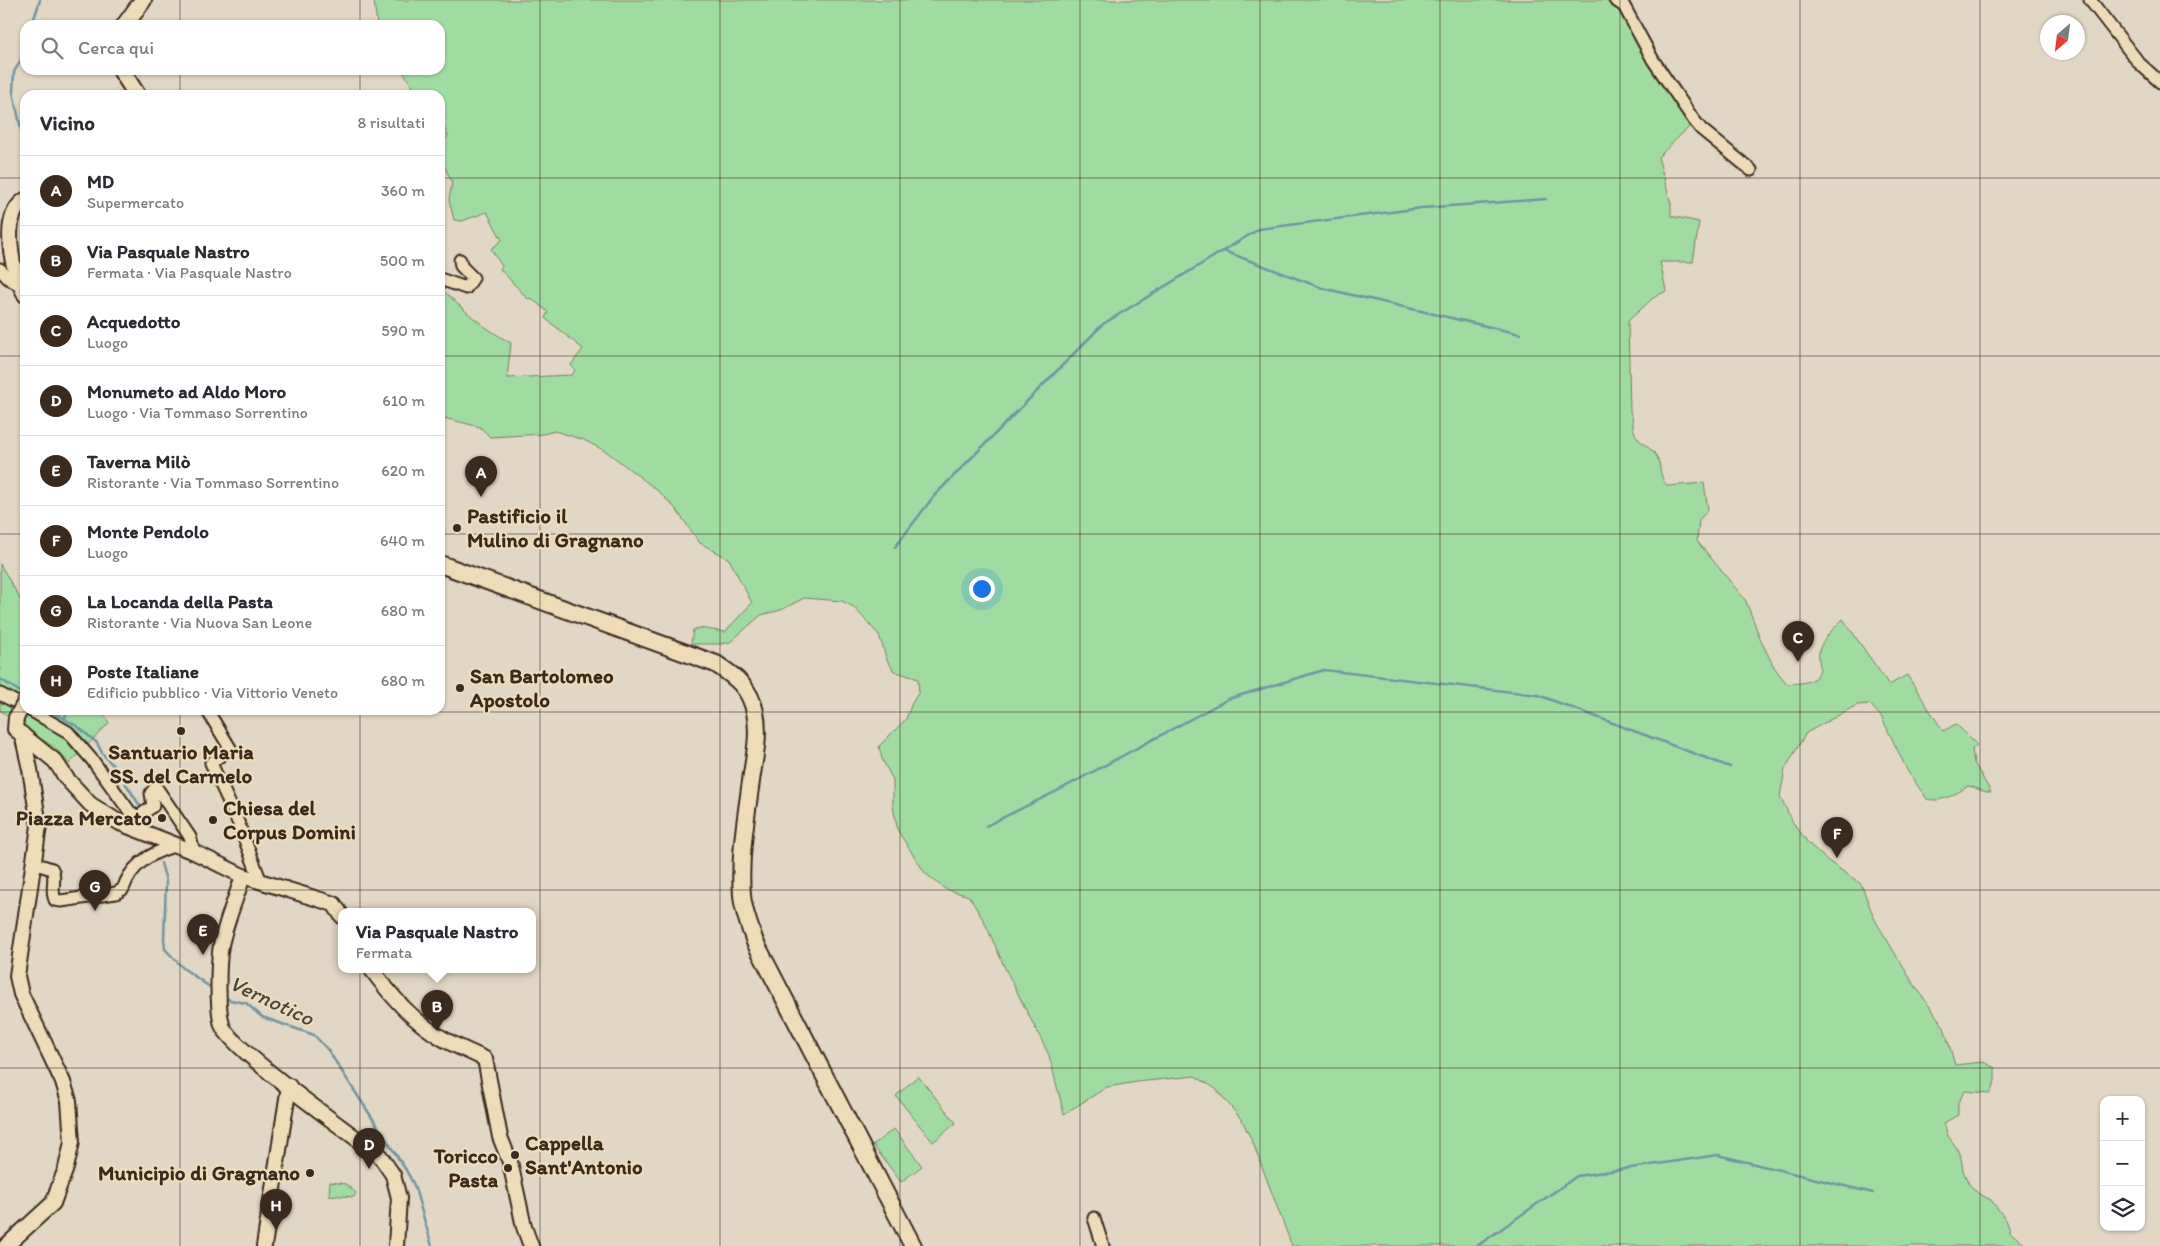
<!DOCTYPE html>
<html lang="it">
<meta charset="utf-8">
<style>
:root{--surface:#fff;--page:#f7f7f7;--text:#2b2b33;--muted:#7c7c81;--line:#e1e1e2;--accent:#3b2a1e}
body{margin:0;font-family:Itim,sans-serif;background:var(--page);color:var(--text)}
.controls{position:absolute;right:15px;bottom:15px;display:grid;overflow:hidden;border-radius:10px;box-shadow:0 1px 4px #0004}
.controls button{width:45px;height:45px;display:grid;place-items:center;padding:0;border:0;border-bottom:1px solid var(--line);background:var(--surface);color:var(--text);font:25px sans-serif}
.compass{position:absolute;left:2040px;top:15px;width:45px;height:45px;border-radius:50%;background:var(--surface);box-shadow:0 1px 4px #0004;rotate:208deg}
.you{position:absolute;left:981px;top:588px;width:18px;height:18px;margin:-12px;border:4px solid #fff;border-radius:50%;background:#1a73e8;box-shadow:0 0 0 8px #1a73e833}
.badge{display:grid;place-items:center;width:32px;height:32px;border-radius:50%;background:var(--accent);color:#fff;font-size:16px;font-weight:700}
.pin{position:absolute;translate:-50% -41px;filter:drop-shadow(0 1px 2px #0008)}
.pin::after{content:'';position:absolute;top:26px;width:18px;height:15px;background:inherit;clip-path:polygon(0 0,100% 0,50% 100%)}
.popup{position:absolute;left:338px;top:908px;width:198px;height:65px;box-sizing:border-box;display:grid;place-content:center;border-radius:10px;background:var(--surface);filter:drop-shadow(0 1px 4px #0005);font-size:16px;white-space:nowrap;color:var(--muted)}
.popup b{font-size:19px;color:var(--text)}
.popup::after{content:'';position:absolute;left:50%;top:100%;margin-left:-10px;border:10px solid transparent;border-top-color:var(--surface)}
.list{margin:0;padding:0;list-style:none}
h2{display:flex;justify-content:space-between;align-items:center;height:65px;margin:0;padding:0 20px;font-size:21px}
h2 small{font-size:16px;font-weight:400;color:var(--muted)}
.list li{display:grid;grid-template-columns:32px 1fr auto;gap:15px;align-items:center;box-sizing:border-box;height:70px;padding:0 20px;border-top:1px solid var(--line)}
.list b{display:block;font-size:19px;white-space:nowrap}
.list p{margin:0;font-size:16px;white-space:nowrap;color:var(--muted)}
.list em{font-size:16px;font-style:normal;color:var(--muted)}
.icon{flex:none;width:28px;height:28px;fill:none;stroke:currentColor;stroke-width:2;stroke-linecap:round;stroke-linejoin:round}
.map{position:relative;flex:none;width:2160px;height:1246px;overflow:hidden}
.search{position:absolute;background:var(--surface);box-shadow:0 1px 4px #0004;left:20px;top:20px;width:425px;height:55px;display:flex;align-items:center;gap:12px;box-sizing:border-box;padding:0 18px;border-radius:15px;color:var(--muted);font-size:19px}
.panel{position:absolute;background:var(--surface);box-shadow:0 1px 4px #0004;left:20px;top:90px;width:425px;height:625px;border-radius:15px}
.map>svg:first-child{display:block}
.green{fill:#a0dca2;stroke:#6e8360}
.lines{fill:none;stroke-linecap:round;stroke-linejoin:round}
.stream{stroke:#7295a1;stroke-width:2.5}
.minor-casing{stroke:#3b2a1e;stroke-width:15}
.tertiary-casing{stroke:#3b2a1e;stroke-width:18}
.secondary-casing{stroke:#3b2a1e;stroke-width:20}
.minor{stroke:#eedcb9;stroke-width:11}
.tertiary{stroke:#eedcb9;stroke-width:14}
.secondary{stroke:#eedcb9;stroke-width:16}
.tertiary-bridge-casing{stroke:#3b2a1e;stroke-width:18;stroke-linecap:butt}
.tertiary-bridge{stroke:#eedcb9;stroke-width:14}
.grid{fill:none;stroke:#3b2a1e;stroke-width:1;stroke-opacity:0.55}
.poi-dot{fill:#3b2a1e;stroke:#eedcb9;stroke-width:2}
.labels{text-anchor:middle;stroke-width:4.5;stroke-linejoin:round;paint-order:stroke}
.poi-label{font-size:21px;font-weight:bold;fill:#3b2a1e;stroke:#eedcb9;text-anchor:start}
.water-label{font-size:22px;font-style:italic;fill:#49453f;stroke:#eedcb9}
</style>
<div class="map">
<svg width="2160" height="1246" viewBox="0 0 2160 1246">
<rect width="100%" height="100%" fill="#e2d6c4"/>
<filter id="ink" filterUnits="userSpaceOnUse"><feTurbulence type="fractalNoise" baseFrequency=".02" numOctaves="2"/><feDisplacementMap in="SourceGraphic" scale="10" xChannelSelector="R" yChannelSelector="G"/><feConvolveMatrix kernelMatrix="1 2 1 2 8 2 1 2 1" color-interpolation-filters="sRGB"/></filter>
<g filter="url(#ink)">
<g class="green">
<path d="M 374,0 L 1605,0 L 1612,4 L 1626,18 L 1690,126 L 1658,157 L 1671,204 L 1671,216 L 1699,222 L 1693,262 L 1660,262 L 1666,291 L 1653,298 L 1628,321 L 1630,412 C 1634,419 1632,424 1634,431 C 1637,442 1649,446 1655,454 C 1663,464 1657,477 1668,486 L 1704,483 L 1708,510 L 1699,520 L 1697,541 L 1746,601 L 1761,641 L 1774,667 L 1787,684 C 1800,683 1818,684 1820,668 C 1820,663 1818,657 1819,652 C 1821,640 1835,627 1843,619 L 1889,685 L 1907,675 L 1943,731 L 1956,724 L 1977,745 L 1972,749 L 1974,763 L 1991,792 C 1982,793 1977,787 1968,786 C 1956,794 1941,803 1927,799 L 1908,772 L 1882,718 L 1870,704 L 1857,705 L 1806,733 L 1785,769 L 1780,796 L 1792,821 L 1808,843 L 1828,861 L 1861,884 L 1875,920 L 1911,980 L 1944,1027 L 1955,1065 L 1983,1062 L 1995,1068 L 1995,1081 L 1990,1093 L 1965,1091 L 1958,1102 L 1958,1115 L 1944,1123 L 1948,1136 L 1956,1147 L 1961,1158 L 1963,1171 L 1969,1184 L 1979,1194 L 1991,1200 L 2006,1220 L 2011,1233 L 2027,1246 L 1292,1246 L 1253,1143 L 1242,1120 L 1216,1089 L 1195,1076 L 1137,1082 L 1107,1087 L 1064,1114 L 1049,1055 L 1006,970 L 985,923 L 969,896 L 945,889 L 925,873 L 898,831 L 893,806 L 893,780 L 882,759 L 879,746 L 906,719 L 912,703 L 919,692 L 918,679 L 894,671 L 887,660 L 879,635 L 854,607 L 842,601 L 804,598 L 781,610 L 761,615 L 730,642 L 721,644 L 691,644 L 693,630 L 699,628 L 725,632 L 752,603 L 729,559 L 700,543 L 675,508 L 657,490 L 607,452 L 584,440 L 555,431 L 543,434 L 490,437 L 480,427 L 440,417 L 440,287 C 462,309 483,328 511,343 L 507,378 L 572,375 L 575,370 L 571,365 L 583,349 L 545,318 L 548,312 L 531,298 L 528,299 L 500,269 L 502,266 L 491,249 L 502,240 L 487,212 L 462,221 L 454,220 L 449,200 L 452,182 L 440,157 L 440,143 L 448,137 L 440,117 L 440,95 L 418,95 L 402,70 L 440,70 L 440,25 L 377,25 Z"/>
<path d="M 0,564 L 25,607 L 25,710 L 102,710 L 109,723 L 69,764 C 55,744 48,744 29,732 C 19,725 10,717 0,710 Z"/>
<polygon points="918,1076 956,1123 933,1142 896,1096"/>
<polygon points="894,1129 922,1166 901,1182 873,1145"/>
<polygon points="330,1182 346,1184 356,1193 354,1197 329,1195"/>
</g>
<g class="lines">
<g class="stream">
<polyline points="32,25 40,0"/>
<polyline points="25,38 22,58 14,72 13,92 25,147"/>
<polyline points="1224,251 1322,288 1520,334"/>
<polyline points="895,547 934,496 1103,324 1259,229 1422,208 1546,199"/>
<polyline points="0,679 25,695"/>
<polyline points="49,710 77,726 97,743 102,753 117,770 142,809"/>
<polyline points="65,718 67,710"/>
<polyline points="986,826 1061,789 1228,699 1324,670 1538,695 1730,767"/>
<polyline points="161,863 166,881 164,939 165,949 183,968 214,990"/>
<polyline points="223,996 230,1000 246,1003 262,1017 314,1035 328,1050 406,1170 414,1185 432,1246"/>
<polyline points="1477,1246 1577,1176 1718,1155 1873,1193"/>
</g>
<g class="minor-casing">
<g id="minor">
<polyline points="1615,0 1624,6 1653,60 1693,119 1701,129 1751,170"/>
<polyline points="2090,0 2139,63 2160,82"/>
<polyline points="0,269 8,278 19,285"/>
<polyline points="440,279 466,288 473,278 461,266 460,260"/>
<polyline points="0,694 25,707"/>
<polyline points="30,710 68,732 93,761 130,812 138,817 153,806 151,793 156,787 190,837 194,852"/>
<polyline points="207,710 230,748 211,763 238,822 261,882"/>
<path d="M 33,863 L 52,869 C 57,879 50,889 55,900 L 61,901 L 116,893 L 123,889 C 131,865 150,853 174,846"/>
<polyline points="1094,1218 1103,1246"/>
</g>
</g>
<g class="tertiary-casing">
<g id="tertiary">
<path d="M 25,200 C 0,216 11,269 25,295"/>
<polyline points="16,718 15,729 55,761 67,779 90,804 120,823 194,852 243,876 334,904 342,916"/>
<path d="M 243,876 C 236,898 226,922 221,945 C 218,963 217,1007 222,1025 C 229,1048 354,1136 380,1156 L 393,1175 L 399,1198 L 396,1246"/>
<path d="M 372,970 C 392,997 413,1021 442,1038 C 455,1046 471,1052 485,1059 L 500,1137 L 510,1162 L 524,1227 L 531,1246"/>
<polyline points="6,1246 53,1203 66,1168 72,1142 69,1101 63,1082 21,994 17,976 39,826 30,769 22,734"/>
<polyline points="264,1246 289,1086"/>
</g>
</g>
<g class="secondary-casing">
<g id="secondary">
<polyline points="125,25 143,0"/>
<polyline points="121,70 137,95"/>
<path d="M 440,564 L 716,664 C 736,677 750,688 755,712 C 760,735 754,759 751,781 C 746,818 739,857 742,895 C 743,911 750,927 755,942 L 913,1246"/>
</g>
</g>
<use href="#minor" class="minor"/>
<use href="#tertiary" class="tertiary"/>
<use href="#secondary" class="secondary"/>
<g class="tertiary-bridge-casing">
<polyline id="tertiary-bridge" points="16,718 25,702"/>
</g>
<use href="#tertiary-bridge" class="tertiary-bridge"/>
</g>
</g>
<path class="grid" d="M 180,0 L 180,25M 360,0 L 360,25M 540,0 L 540,1246M 720,0 L 720,1246M 900,0 L 900,1246M 1080,0 L 1080,1246M 1260,0 L 1260,1246M 1440,0 L 1440,1246M 1620,0 L 1620,1246M 1800,0 L 1800,1246M 1980,0 L 1980,1246M 180,70 L 180,95M 360,70 L 360,95M 0,178 L 25,178M 440,178 L 2160,178M 0,356 L 25,356M 440,356 L 2160,356M 0,534 L 25,534M 440,534 L 2160,534M 180,710 L 180,1246M 360,710 L 360,1246M 0,712 L 2160,712M 0,890 L 2160,890M 0,1068 L 2160,1068"/>
<g class="poi-dot">
<circle cx="457" cy="528" r="5"/>
<circle cx="460" cy="688" r="5"/>
<circle cx="181" cy="731" r="5"/>
<circle cx="162" cy="818" r="5"/>
<circle cx="213" cy="820" r="5"/>
<circle cx="515" cy="1155" r="5"/>
<circle cx="508" cy="1168" r="5"/>
<circle cx="310" cy="1173" r="5"/>
</g>
<g class="labels">
<g class="poi-label">
<text x="467" y="523">Pastificio il<tspan x="467" dy="24">Mulino di Gragnano</tspan></text>
<text x="470" y="683">San Bartolomeo<tspan x="470" dy="24">Apostolo</tspan></text>
<text x="181" y="759" text-anchor="middle">Santuario Maria<tspan x="181" dy="24">SS. del Carmelo</tspan></text>
<text x="223" y="815">Chiesa del<tspan x="223" dy="24">Corpus Domini</tspan></text>
<text x="152" y="825" text-anchor="end">Piazza Mercato</text>
<text x="525" y="1150">Cappella<tspan x="525" dy="24">Sant'Antonio</tspan></text>
<text x="498" y="1163" text-anchor="end">Toricco<tspan x="498" dy="24">Pasta</tspan></text>
<text x="300" y="1180" text-anchor="end">Municipio di Gragnano</text>
</g>
<g class="water-label">
<text transform="translate(272 1000) rotate(25)" y="8">Vernotico</text>
</g>
</g>
</svg>
<div class="controls">
<button>+</button>
<button>−</button>
<button><svg class="icon" aria-label="layers" viewBox="0 0 24 24"><path d="M12 4l9 5-9 5-9-5zM3 14l9 5 9-5"/></svg></button>
</div>
<svg class="compass" viewBox="-18 -18 36 36"><path d="M0-13l5 13h-10z" fill="#e53935"/><path d="M0 13l5-13h-10z" fill="#7c7c81"/></svg>
<div class="you"></div>
<div class="pin badge" style="left:481px;top:497px">A</div>
<div class="pin badge" style="left:437px;top:1031px">B</div>
<div class="popup"><b>Via Pasquale Nastro</b>Fermata</div>
<div class="pin badge" style="left:1798px;top:662px">C</div>
<div class="pin badge" style="left:369px;top:1169px">D</div>
<div class="pin badge" style="left:203px;top:955px">E</div>
<div class="pin badge" style="left:1837px;top:858px">F</div>
<div class="pin badge" style="left:95px;top:911px">G</div>
<div class="pin badge" style="left:276px;top:1230px">H</div>
<div class="search"><svg class="icon" aria-label="search" viewBox="0 0 24 24"><circle cx="10" cy="10" r="6"/><path d="M15 15l6 6"/></svg>Cerca qui</div>
<section class="panel">
<h2>Vicino<small>8 risultati</small></h2>
<ul class="list">
<li><span class="badge">A</span><div><b>MD</b><p>Supermercato</p></div><em>360 m</em></li>
<li><span class="badge">B</span><div><b>Via Pasquale Nastro</b><p>Fermata · Via Pasquale Nastro</p></div><em>500 m</em></li>
<li><span class="badge">C</span><div><b>Acquedotto</b><p>Luogo</p></div><em>590 m</em></li>
<li><span class="badge">D</span><div><b>Monumeto ad Aldo Moro</b><p>Luogo · Via Tommaso Sorrentino</p></div><em>610 m</em></li>
<li><span class="badge">E</span><div><b>Taverna Milò</b><p>Ristorante · Via Tommaso Sorrentino</p></div><em>620 m</em></li>
<li><span class="badge">F</span><div><b>Monte Pendolo</b><p>Luogo</p></div><em>640 m</em></li>
<li><span class="badge">G</span><div><b>La Locanda della Pasta</b><p>Ristorante · Via Nuova San Leone</p></div><em>680 m</em></li>
<li><span class="badge">H</span><div><b>Poste Italiane</b><p>Edificio pubblico · Via Vittorio Veneto</p></div><em>680 m</em></li>
</ul>
</section>
</div>
